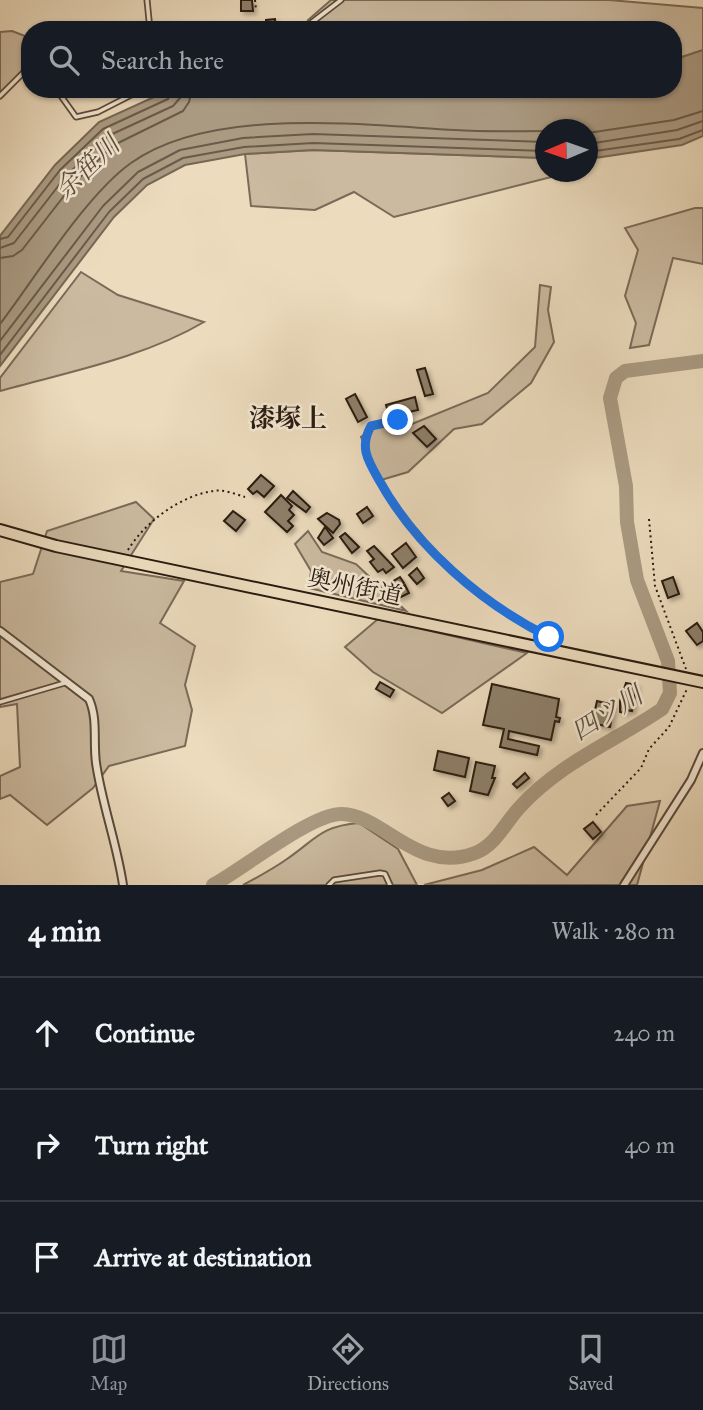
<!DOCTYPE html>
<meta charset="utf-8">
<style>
:root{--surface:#171b24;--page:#242831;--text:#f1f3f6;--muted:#9ea1a6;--line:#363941;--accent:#8c9099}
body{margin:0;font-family:"IM FELL Great Primer","Noto Serif JP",serif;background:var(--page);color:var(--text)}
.compass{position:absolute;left:535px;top:119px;width:63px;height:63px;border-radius:50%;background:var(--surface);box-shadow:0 2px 5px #0004;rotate:268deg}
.stop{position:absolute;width:21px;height:21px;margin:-16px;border:5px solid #1a73e8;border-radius:50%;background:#fff}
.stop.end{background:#1a73e8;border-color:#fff;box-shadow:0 2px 7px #0008}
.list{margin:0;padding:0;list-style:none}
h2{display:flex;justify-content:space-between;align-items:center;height:91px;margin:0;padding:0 28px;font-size:30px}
h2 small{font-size:23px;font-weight:400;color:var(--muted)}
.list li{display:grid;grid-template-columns:46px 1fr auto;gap:21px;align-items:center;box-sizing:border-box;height:112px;padding:0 28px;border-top:2px solid var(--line)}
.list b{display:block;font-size:26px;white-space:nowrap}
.list em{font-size:23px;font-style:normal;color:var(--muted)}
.icon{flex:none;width:38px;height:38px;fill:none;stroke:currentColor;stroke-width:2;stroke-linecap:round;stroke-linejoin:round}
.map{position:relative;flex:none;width:703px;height:885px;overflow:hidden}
.search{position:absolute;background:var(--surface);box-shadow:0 2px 5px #0004;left:21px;right:21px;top:21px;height:77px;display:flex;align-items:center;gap:18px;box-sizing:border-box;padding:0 24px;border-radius:28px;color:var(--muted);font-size:26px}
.sheet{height:427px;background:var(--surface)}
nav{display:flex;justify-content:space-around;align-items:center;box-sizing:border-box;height:98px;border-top:2px solid var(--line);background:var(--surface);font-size:19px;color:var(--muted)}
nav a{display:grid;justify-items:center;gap:4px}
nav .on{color:var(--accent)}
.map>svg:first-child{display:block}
.green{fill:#cbbaa0;stroke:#7a6a58;stroke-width:2}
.water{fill:#aa9a82;stroke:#766754;stroke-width:2}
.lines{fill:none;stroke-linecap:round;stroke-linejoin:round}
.shore{stroke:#6a5a49;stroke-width:2}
.river{stroke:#aa9a82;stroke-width:14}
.building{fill:#8e7f6a;stroke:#291b10;stroke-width:2;filter:url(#shadow)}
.service-casing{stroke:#5a4b3b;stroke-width:7}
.minor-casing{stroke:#5a4b3b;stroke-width:10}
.trunk-casing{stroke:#291b10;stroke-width:14}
.path{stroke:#291b10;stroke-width:2;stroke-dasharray:2 3.5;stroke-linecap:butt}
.service{stroke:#f3e8d4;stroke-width:3.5}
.minor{stroke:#f3e8d4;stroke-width:6}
.trunk{stroke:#ecdbbd;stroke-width:10}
.route{stroke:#1a73e8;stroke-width:9}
.labels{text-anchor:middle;stroke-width:5;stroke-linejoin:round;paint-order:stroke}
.street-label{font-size:24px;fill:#291b10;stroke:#f3e8d4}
.water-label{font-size:26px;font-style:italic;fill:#5d4e3e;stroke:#f3e8d4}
.neighbourhood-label{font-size:26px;font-weight:bold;fill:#291b10;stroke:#f3e8d4}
</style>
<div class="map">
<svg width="703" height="885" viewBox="0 0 703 885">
<defs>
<filter id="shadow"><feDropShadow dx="3" dy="3" stdDeviation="2" flood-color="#0004"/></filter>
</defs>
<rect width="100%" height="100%" fill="#ecdbbd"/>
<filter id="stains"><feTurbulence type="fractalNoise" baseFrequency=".00286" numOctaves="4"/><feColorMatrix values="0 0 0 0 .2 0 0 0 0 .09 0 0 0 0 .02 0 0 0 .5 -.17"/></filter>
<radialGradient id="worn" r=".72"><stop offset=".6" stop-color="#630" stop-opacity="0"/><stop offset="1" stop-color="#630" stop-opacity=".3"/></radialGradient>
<g class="green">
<polygon points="331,0 609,0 703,8 703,50 673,60 673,30 304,30 308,20"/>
<polygon points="12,31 30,38 30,66 0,95 0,32"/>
<polygon points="313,150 545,158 546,172 571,172 394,217 354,192 315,210 251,206 245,154"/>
<polygon points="695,208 703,208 703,264 673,258 649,345 630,348 636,323 625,296 638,250 625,228"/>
<path d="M 81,272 L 118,295 L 204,322 C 143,358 68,372 0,391 L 0,378 Z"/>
<polygon points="540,285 551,287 548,310 554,342 531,383 482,424 454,429 408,472 381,480 361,437 380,425 412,424 488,393 535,347"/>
<polygon points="136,502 154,519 121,571 184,581 160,623 195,646 185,685 192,710 185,746 109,766 93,788 47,825 10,795 0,799 0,776 20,767 17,704 0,707 0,582 33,574 47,531"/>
<polygon points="308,531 322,552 356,564 406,611 309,588 311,571 295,544"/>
<polygon points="378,619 527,653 442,713 373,672 345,647"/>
<polygon points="660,801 637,885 424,885 482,870 534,847 567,875 627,806"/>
<path d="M 359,823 L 398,849 L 417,885 L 243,885 C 258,877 273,869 287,859 C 316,839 321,826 359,823 Z"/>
</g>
<polygon class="water" points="703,50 703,136 682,145 588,159 588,130 546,130 545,158 313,150 245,154 185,165 147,185 114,217 0,366 0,236 55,165 99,122 165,92 183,89 673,89 673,60"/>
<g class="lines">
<g class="shore">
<polyline points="588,133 674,120 703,111"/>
<polyline points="588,144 677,130 703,121"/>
<polyline points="588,152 679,139 703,130"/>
<polyline points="0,239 8,237 60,170 103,129 168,99 172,89"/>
<polyline points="0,248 14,243 66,176 108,136 173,106 180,98 181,89"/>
<polyline points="0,258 13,256 22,250 74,183 114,145 183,111 189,102 192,89"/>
<path d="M 0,324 C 35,278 86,195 131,163 C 211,106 362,125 455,130 C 485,132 515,131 546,131"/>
<polyline points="0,341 103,206 138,172 180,150 243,138 313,134 546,142"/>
<polyline points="0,355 109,212 143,179 183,158 244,147 313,143 546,151"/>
</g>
<path class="river" d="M 213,885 C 243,869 312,813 342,814 C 384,815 417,875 475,853 C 495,846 506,822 519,808 C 561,762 612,743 662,709 L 670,693 L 668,661 L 637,580 L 627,522 L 626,486 L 610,398 L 616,378 L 625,371 L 703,361"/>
</g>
<g class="building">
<polygon points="241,0 252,0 253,11 241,11"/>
<polygon points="275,19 276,30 266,30 266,20"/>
<polygon points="425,368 433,394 425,396 417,370"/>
<polygon points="355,394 367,417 358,422 346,399"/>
<polygon points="415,397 418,410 404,413 403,408 388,412 386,405"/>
<polygon points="424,426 436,439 427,447 413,433"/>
<polygon points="261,475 274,486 264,497 257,491 253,494 248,489"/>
<polygon points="293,491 310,507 306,512 287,498"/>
<polygon points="281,495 292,506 289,510 294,515 288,521 293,526 287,532 265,512"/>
<polygon points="367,507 373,516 363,523 357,514"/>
<polygon points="233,511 245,520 236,531 224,521"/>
<polygon points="327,513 339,520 340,524 333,533 318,519"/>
<polygon points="325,527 333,538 324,545 318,538"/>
<polygon points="345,533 359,547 352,553 340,537"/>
<polygon points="406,543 416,557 403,568 392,554"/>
<polygon points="374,546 394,567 386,573 383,569 378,572 370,562 374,559 367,551"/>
<polygon points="417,568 424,578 417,584 409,575"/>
<polygon points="400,577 404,583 393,589 390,583"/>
<polygon points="673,577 679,594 668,598 662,581"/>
<polygon points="405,585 409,593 399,598 395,591"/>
<polygon points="697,623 703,632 703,641 697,645 686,631"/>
<polygon points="380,682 394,690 390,697 376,689"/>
<polygon points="626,683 637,685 632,711 626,710 625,713 620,712 620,701"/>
<polygon points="492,684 559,699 556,717 560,718 559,722 555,721 551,740 509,731 508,739 539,746 537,755 500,747 504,729 483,725"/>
<polygon points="597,701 614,705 610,727 592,723"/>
<polygon points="438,751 469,758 465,777 434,770"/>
<polygon points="476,762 495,766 492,778 495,778 488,795 470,791"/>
<polygon points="525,773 529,778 517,788 513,784"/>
<polygon points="449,793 455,801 448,806 442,798"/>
<polygon points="593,822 601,832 593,839 584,829"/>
</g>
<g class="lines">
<g class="service-casing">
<g id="service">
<polyline points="147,0 150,30"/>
<polyline points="309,30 311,23 341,0"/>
<polyline points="56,89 76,117 98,112 143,89"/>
<polyline points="0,96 30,66"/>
<polyline points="0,702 68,682"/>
<polyline points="329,885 334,880 380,873 385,874 390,885"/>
</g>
</g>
<g class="minor-casing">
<g id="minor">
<path d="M 0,631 L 89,699 C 98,719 93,741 96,763 C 102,804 117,844 123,885"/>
<polyline points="624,885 691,780 703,753"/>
</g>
</g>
<g class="trunk-casing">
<polyline id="trunk" points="0,530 56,546 703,682"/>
</g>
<g class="path">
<polyline points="255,0 256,10"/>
<path d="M 398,420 L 371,426 C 359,447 368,462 379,481 C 418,552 486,604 557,641"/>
<polyline points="649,519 655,586 686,669"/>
<path d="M 128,550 C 145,522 180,496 213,491 C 224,489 235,494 245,497"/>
<polyline points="596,815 641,768 649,749 669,727 687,689"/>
</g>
<use href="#service" class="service"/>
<use href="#minor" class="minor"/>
<use href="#trunk" class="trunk"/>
</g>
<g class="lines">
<path class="route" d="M 398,420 L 371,426 C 359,447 368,461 379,480 C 416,547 481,603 549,637"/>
</g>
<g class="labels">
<g class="street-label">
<text transform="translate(355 587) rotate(12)" y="8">奥州街道</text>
</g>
<g class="water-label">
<text transform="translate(87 167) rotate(-44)" y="9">余笹川</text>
<text transform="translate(607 713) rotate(-32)" y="9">四ツ川</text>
</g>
<g class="neighbourhood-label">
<text x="288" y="427">漆塚上</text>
</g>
</g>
<rect width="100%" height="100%" filter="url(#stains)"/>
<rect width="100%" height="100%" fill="url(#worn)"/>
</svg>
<svg class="compass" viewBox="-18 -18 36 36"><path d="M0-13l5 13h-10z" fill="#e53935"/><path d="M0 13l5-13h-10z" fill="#9ea1a6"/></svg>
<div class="stop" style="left:549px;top:637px"></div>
<div class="stop end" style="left:398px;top:420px"></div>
<div class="search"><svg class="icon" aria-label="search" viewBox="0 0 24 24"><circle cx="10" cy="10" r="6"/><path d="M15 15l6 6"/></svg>Search here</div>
</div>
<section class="sheet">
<h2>4 min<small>Walk · 280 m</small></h2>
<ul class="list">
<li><svg class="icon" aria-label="ahead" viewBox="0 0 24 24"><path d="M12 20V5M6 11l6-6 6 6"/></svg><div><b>Continue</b></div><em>240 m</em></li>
<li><svg class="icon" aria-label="right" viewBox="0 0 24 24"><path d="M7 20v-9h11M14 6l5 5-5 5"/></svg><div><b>Turn right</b></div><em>40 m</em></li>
<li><svg class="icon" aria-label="arrive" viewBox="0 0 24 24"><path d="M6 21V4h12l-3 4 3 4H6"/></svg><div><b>Arrive at destination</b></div></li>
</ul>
</section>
<nav>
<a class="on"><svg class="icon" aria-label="map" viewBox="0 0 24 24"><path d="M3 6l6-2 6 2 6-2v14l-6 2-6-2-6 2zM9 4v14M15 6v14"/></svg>Map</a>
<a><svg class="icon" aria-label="directions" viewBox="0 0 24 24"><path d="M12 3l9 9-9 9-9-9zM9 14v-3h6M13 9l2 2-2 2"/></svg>Directions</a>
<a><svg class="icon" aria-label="saved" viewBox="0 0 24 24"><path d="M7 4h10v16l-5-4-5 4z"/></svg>Saved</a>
</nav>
